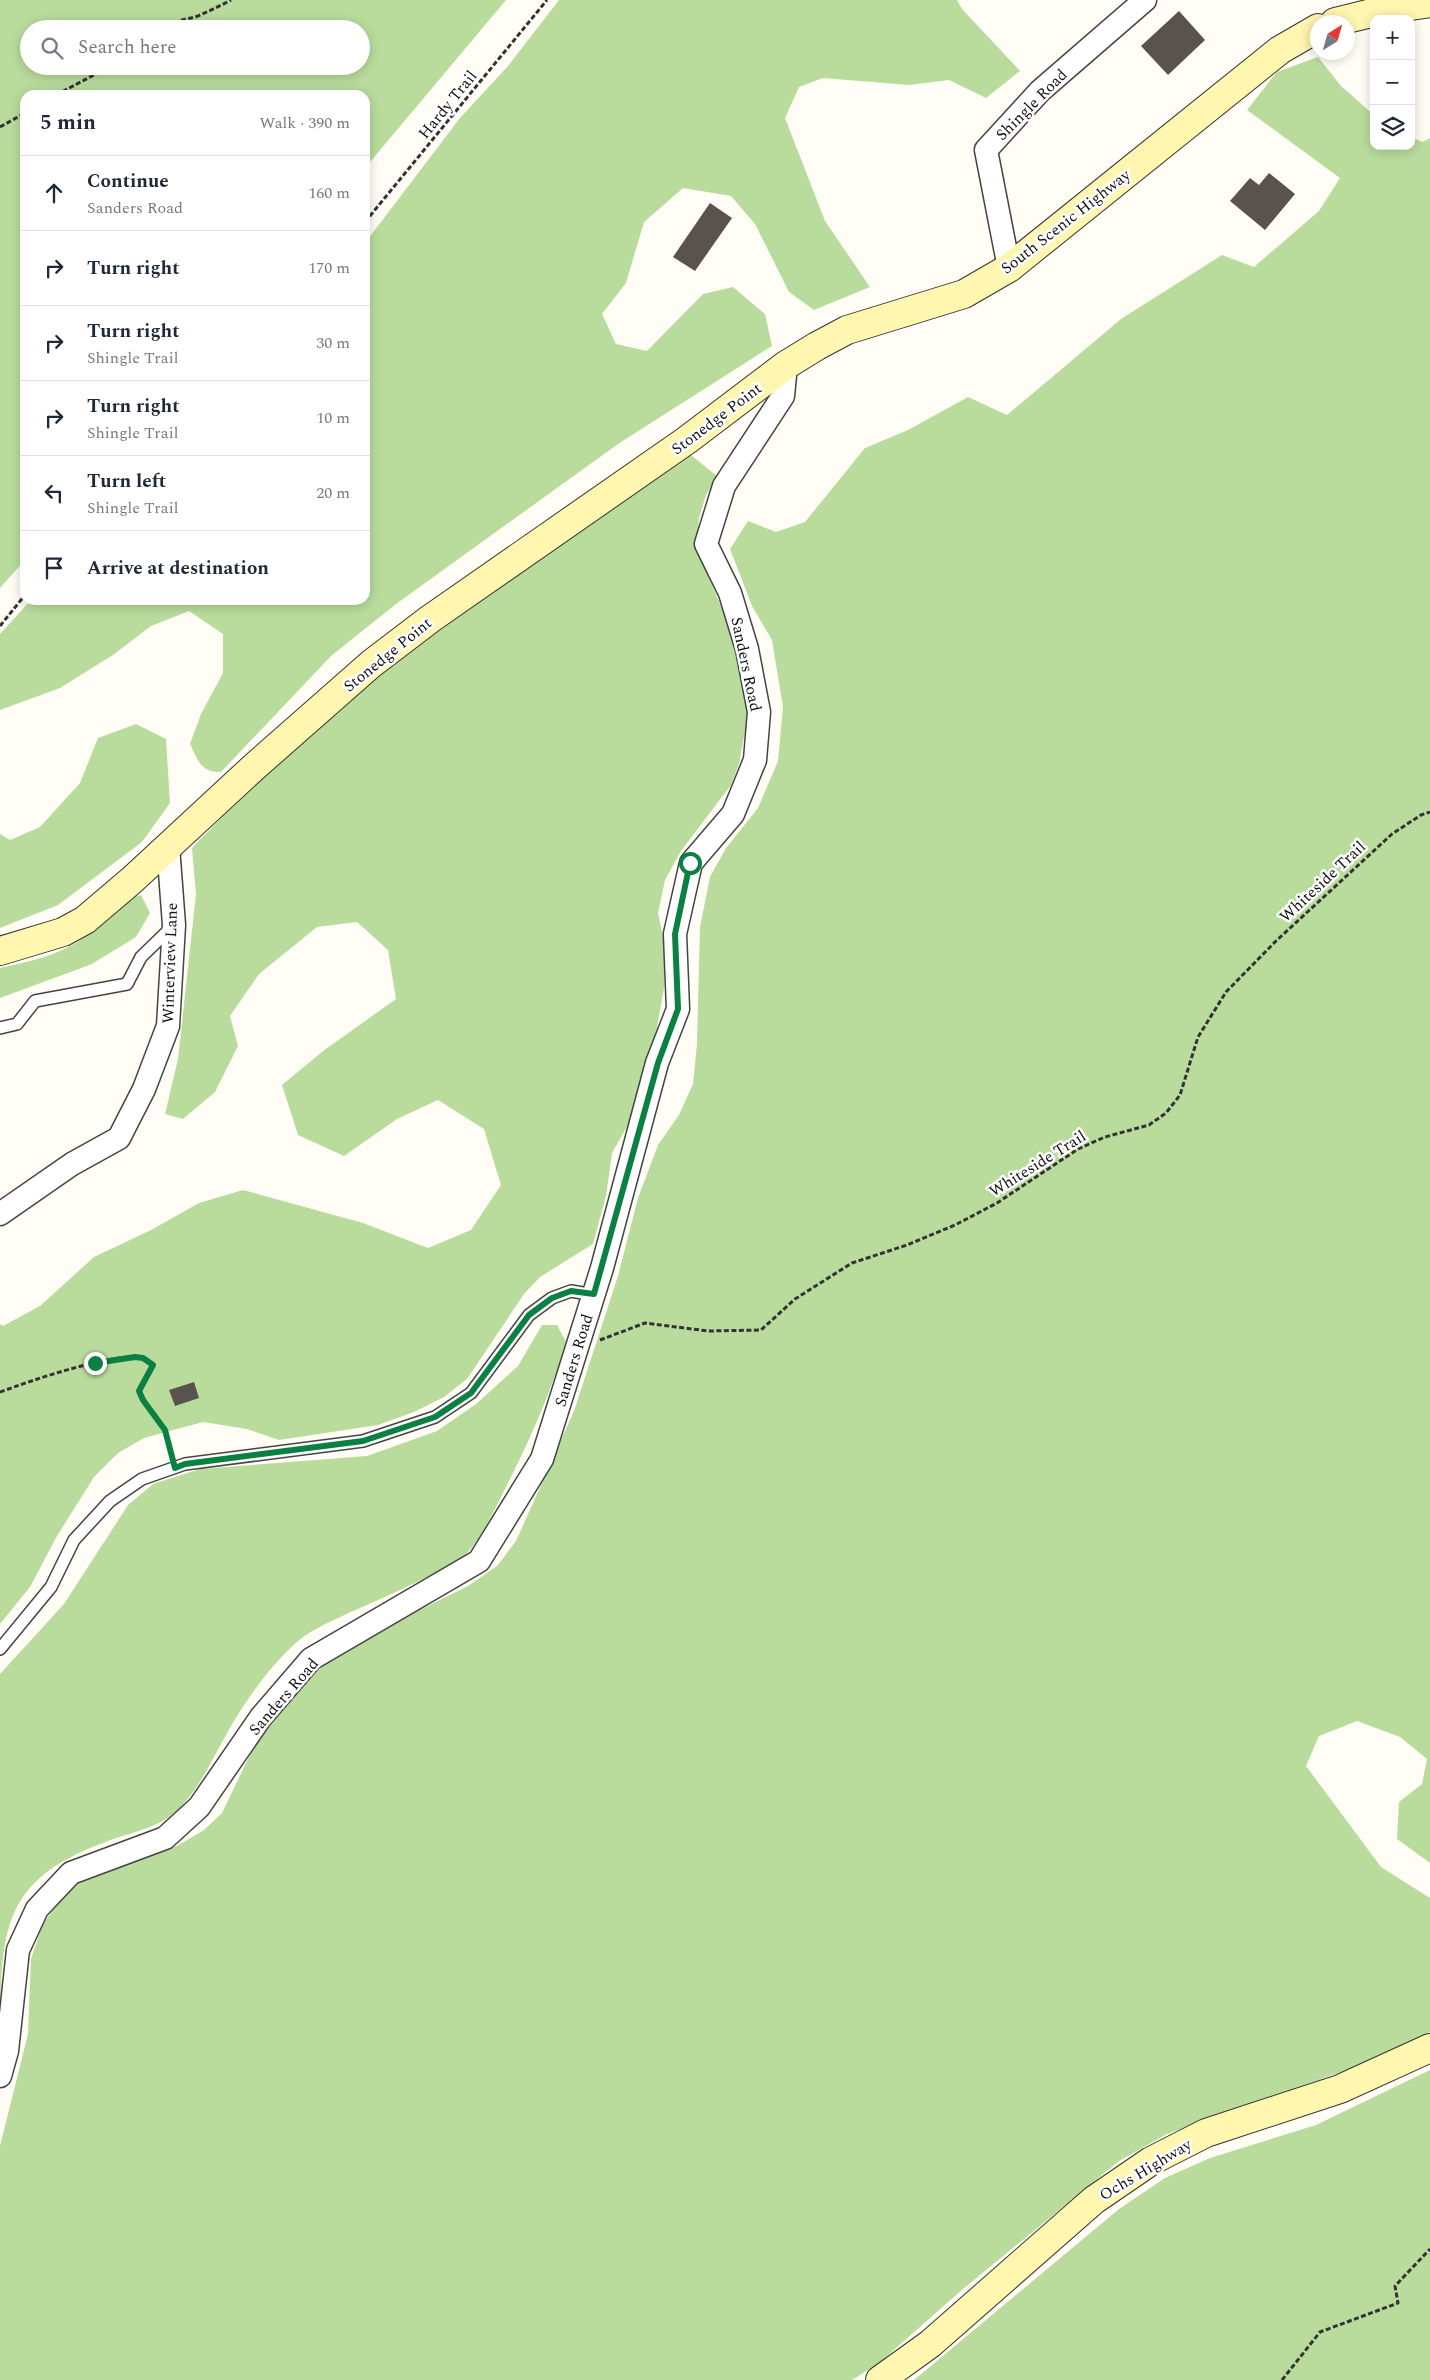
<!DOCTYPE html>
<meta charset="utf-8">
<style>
:root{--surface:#fff;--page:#f2f2f3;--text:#1f2937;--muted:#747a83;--line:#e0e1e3}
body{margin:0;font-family:Spectral,serif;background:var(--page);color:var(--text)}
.controls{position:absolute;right:15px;top:15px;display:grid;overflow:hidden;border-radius:10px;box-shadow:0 2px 12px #0003}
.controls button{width:45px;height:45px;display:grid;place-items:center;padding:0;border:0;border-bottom:1px solid var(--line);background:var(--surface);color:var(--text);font:25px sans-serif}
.compass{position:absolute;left:1310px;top:15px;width:45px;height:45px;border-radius:50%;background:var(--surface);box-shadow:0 2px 12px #0003;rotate:37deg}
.stop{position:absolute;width:15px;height:15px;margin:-11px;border:4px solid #0b8043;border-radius:50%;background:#fff}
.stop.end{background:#0b8043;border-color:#fff;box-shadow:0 1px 5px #0008}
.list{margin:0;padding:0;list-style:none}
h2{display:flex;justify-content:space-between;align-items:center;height:65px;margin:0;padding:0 20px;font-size:21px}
h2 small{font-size:16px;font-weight:400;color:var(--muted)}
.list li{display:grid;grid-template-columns:32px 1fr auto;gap:15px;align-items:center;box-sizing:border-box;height:75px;padding:0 20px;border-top:1px solid var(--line)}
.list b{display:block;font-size:19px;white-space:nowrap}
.list p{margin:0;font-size:16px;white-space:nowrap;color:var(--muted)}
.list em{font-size:16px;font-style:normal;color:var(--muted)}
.icon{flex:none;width:28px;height:28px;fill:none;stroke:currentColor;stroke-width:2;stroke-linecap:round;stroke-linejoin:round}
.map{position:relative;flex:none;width:1430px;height:2380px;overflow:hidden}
.search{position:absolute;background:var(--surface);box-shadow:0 2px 12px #0003;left:20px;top:20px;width:350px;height:55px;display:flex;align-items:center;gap:12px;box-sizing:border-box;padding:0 18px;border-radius:28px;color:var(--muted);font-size:19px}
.panel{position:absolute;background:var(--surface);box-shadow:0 2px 12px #0003;left:20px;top:90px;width:350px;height:515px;border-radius:15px}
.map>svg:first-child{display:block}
.forest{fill:#b9dc9c;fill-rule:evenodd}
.building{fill:#5a524d}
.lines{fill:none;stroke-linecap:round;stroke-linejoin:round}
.lane-casing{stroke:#444;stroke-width:14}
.street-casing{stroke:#444;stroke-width:25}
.secondary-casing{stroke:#333;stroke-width:30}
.path{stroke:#333;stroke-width:3;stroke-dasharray:5 2.5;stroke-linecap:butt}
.lane{stroke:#fff;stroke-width:11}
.street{stroke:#fff;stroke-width:22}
.secondary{stroke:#fff6b0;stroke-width:28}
.route{stroke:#0b8043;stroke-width:6}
.labels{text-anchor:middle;stroke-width:5;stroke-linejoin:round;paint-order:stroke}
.street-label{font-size:16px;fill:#111;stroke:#fff}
</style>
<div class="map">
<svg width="1430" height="2380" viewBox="0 0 1430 2380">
<rect width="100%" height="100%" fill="#fffdf5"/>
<g class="forest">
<path d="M 0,0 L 506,0 L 365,168 L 365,95 L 25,95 L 25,560 L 0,588 ZM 29,29 L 361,29 L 361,66 L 29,66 Z"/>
<path d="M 559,0 L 957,0 L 962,9 L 1020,71 L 986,98 L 949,80 L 909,85 L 823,78 L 799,87 L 785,118 L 825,221 L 870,287 L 814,310 L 789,292 L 755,224 L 731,196 L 683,188 L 644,222 L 626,283 L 602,314 L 616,344 L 647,351 L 703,294 L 733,287 L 765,314 L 772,346 L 618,444 L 396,604 L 331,656 L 221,772 C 201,773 197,759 190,744 L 201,714 L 223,673 L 223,634 L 189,611 L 151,626 L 113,655 L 60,688 L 0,710 L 0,634 L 31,600 L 365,600 L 365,243 L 460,118 L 508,66 Z"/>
<polygon points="1318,57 1341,86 1374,115 1374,146 1411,146 1411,137 1423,142 1430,138 1430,1863 1397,1839 1399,1802 1422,1784 1427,1759 1400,1737 1357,1721 1319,1736 1306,1766 1381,1867 1430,1898 1430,2032 1374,2060 1167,2134 1119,2161 963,2289 879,2363 852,2380 0,2380 0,2146 28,2034 31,1959 43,1924 60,1900 80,1882 111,1866 177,1846 204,1830 222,1813 259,1736 321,1664 363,1638 468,1586 497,1566 516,1541 574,1411 618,1276 638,1198 658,1145 679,1115 693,1084 697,1044 700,927 710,877 726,848 758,808 778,761 783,707 772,640 752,606 730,549 748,521 776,532 805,522 865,448 908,430 968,397 1007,415 1121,319 1222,255 1254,267 1319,211 1340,178 1247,110 1277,72"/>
<polygon points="687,452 717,476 706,495 699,518 696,548 735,639 746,680 747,720 739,764 731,785 681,851 665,880 658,913 665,946 664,988 651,1061 633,1116 612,1153 606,1196 593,1244 540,1277 524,1294 467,1379 444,1397 414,1412 378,1425 279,1440 247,1429 203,1422 144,1438 118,1453 94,1477 57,1536 30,1587 0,1624 0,1324 3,1326 40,1306 94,1257 151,1230 199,1203 243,1190 363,1223 428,1248 471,1230 501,1185 484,1129 438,1100 397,1119 344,1156 298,1135 282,1085 323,1051 396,999 388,950 357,922 317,927 259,974 230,1016 238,1046 215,1092 183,1119 165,1114 178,1059 196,894 192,848 256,782 381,670"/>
<polygon points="136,724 166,739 170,803 142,842 58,905 0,928 0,834 10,840 40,827 80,783 98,738"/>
<path d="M 141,895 L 150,913 L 136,937 L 92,964 L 0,998 L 0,968 C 30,961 58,956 83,938 C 103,924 117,900 141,895 Z"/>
<path d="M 542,1325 L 557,1325 L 566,1342 C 551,1392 530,1440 506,1487 C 495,1509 479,1544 460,1560 C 452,1566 440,1570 431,1575 C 405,1588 379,1600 353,1611 C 334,1620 314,1628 298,1641 C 271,1664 243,1704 226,1735 C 210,1763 196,1797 169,1817 C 151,1830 124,1834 103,1843 C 1,1881 2,1931 0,2028 L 0,1674 L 64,1604 L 128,1505 L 153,1484 L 200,1469 L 367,1456 L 437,1431 L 476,1404 L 518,1366 Z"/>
<polygon points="1430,2070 1430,2380 914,2380 1119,2209 1165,2178 1210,2158 1316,2125"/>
</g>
<g class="building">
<polygon points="1179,11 1205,40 1168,75 1141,46"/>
<polygon points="1269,173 1295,194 1265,230 1230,201 1250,178 1259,185"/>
<polygon points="710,203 732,218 695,271 673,257"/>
<polygon points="194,1382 199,1398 175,1406 169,1390"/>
</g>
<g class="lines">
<g class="lane-casing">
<g id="lane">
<polyline points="0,1028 17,1024 35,1001 127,984 141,957 173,926"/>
<polyline points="0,1649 51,1587 74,1540 110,1501 142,1479 185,1464 363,1441 435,1417 471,1393 529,1315 552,1298 571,1291 594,1295"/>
</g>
</g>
<g class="street-casing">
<g id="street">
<polyline points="1009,268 986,150 1040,91 1145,0"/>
<polyline points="0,1214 72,1164 119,1138 144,1089 168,1026 174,925 168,846"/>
<polyline points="0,2076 7,2051 18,1950 37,1909 71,1873 165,1838 199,1807 261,1717 311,1659 479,1561 542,1459 602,1268 657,1063 678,1009 675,934 691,863 733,814 755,760 759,712 747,649 730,593 706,544 724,486 783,396 786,365"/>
</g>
</g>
<g class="secondary-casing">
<g id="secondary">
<polyline points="1335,22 1384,10 1430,3"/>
<polyline points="0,951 63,932 85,920 132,880 254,767 371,664 430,619 687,440 786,365 817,346 847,330 964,294 1009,268 1280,50 1318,28"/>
<polyline points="880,2380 930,2344 1094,2200 1151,2161 1206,2133 1340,2089 1430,2048"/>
</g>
</g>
<g class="path">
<path d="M 169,29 C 178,18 186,20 198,16 C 209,11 220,6 231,0"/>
<polyline points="56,95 111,66"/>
<polyline points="0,127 25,113"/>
<polyline points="365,222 547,0"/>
<polyline points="0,626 25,595"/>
<polyline points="600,1340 645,1323 708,1331 761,1330 795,1299 852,1263 907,1245 955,1225 997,1203 1078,1149 1105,1137 1149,1125 1166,1113 1180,1095 1198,1037 1226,992 1276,941 1392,834 1421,815 1430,812"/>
<path d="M 0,1392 C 33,1380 103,1356 136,1357 C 143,1357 147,1361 153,1365 L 139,1391 L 143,1400 L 165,1430 L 172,1454"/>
<polyline points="1282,2380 1320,2332 1398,2303 1395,2286 1430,2249"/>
</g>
<use href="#lane" class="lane"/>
<use href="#street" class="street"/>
<use href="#secondary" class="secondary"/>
</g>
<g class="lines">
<polyline class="route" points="95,1363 135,1357 143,1358 153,1365 139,1391 143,1400 165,1430 175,1468 185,1464 363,1441 435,1417 471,1393 529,1315 552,1298 571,1291 594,1294 658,1063 678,1009 675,934 690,863"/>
</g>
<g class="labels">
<g class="street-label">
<text transform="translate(447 104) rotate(-51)" y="6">Hardy Trail</text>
<text transform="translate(1031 104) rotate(-45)" y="6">Shingle Road</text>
<text transform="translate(1065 221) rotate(-38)" y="6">South Scenic Highway</text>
<text transform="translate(716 418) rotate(-37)" y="6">Stonedge Point</text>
<text transform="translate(387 654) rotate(-39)" y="6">Stonedge Point</text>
<text transform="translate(747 664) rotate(78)" y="6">Sanders Road</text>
<text transform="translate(1322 881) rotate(-43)" y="6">Whiteside Trail</text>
<text transform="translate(169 963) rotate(-88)" y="6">Winterview Lane</text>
<text transform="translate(1037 1163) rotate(-32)" y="6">Whiteside Trail</text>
<text transform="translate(573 1360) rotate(-73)" y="6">Sanders Road</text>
<text transform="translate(283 1696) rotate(-49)" y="6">Sanders Road</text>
<text transform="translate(1145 2169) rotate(-31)" y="6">Ochs Highway</text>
</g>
</g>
</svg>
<div class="controls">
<button>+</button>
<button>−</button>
<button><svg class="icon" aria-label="layers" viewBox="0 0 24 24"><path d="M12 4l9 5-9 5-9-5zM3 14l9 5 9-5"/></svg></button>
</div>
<svg class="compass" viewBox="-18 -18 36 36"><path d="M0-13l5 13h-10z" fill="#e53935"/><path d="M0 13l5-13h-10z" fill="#747a83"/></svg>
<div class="stop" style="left:690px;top:863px"></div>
<div class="stop end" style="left:95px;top:1363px"></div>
<div class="search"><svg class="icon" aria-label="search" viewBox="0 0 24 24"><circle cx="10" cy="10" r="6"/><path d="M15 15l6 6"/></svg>Search here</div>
<section class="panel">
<h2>5 min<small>Walk · 390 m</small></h2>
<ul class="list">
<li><svg class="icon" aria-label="ahead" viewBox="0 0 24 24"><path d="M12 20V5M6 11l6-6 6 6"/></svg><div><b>Continue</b><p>Sanders Road</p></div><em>160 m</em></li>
<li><svg class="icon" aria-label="right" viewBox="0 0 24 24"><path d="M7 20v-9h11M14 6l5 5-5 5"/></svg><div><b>Turn right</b></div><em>170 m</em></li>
<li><svg class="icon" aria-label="right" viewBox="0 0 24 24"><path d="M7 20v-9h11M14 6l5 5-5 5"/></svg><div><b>Turn right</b><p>Shingle Trail</p></div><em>30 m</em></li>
<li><svg class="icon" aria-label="right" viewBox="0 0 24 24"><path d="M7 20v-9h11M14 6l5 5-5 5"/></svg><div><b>Turn right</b><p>Shingle Trail</p></div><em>10 m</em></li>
<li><svg class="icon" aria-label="left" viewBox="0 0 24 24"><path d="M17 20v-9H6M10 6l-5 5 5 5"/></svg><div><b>Turn left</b><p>Shingle Trail</p></div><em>20 m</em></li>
<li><svg class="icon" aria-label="arrive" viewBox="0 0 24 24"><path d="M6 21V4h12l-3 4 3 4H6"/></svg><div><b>Arrive at destination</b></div></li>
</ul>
</section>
</div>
